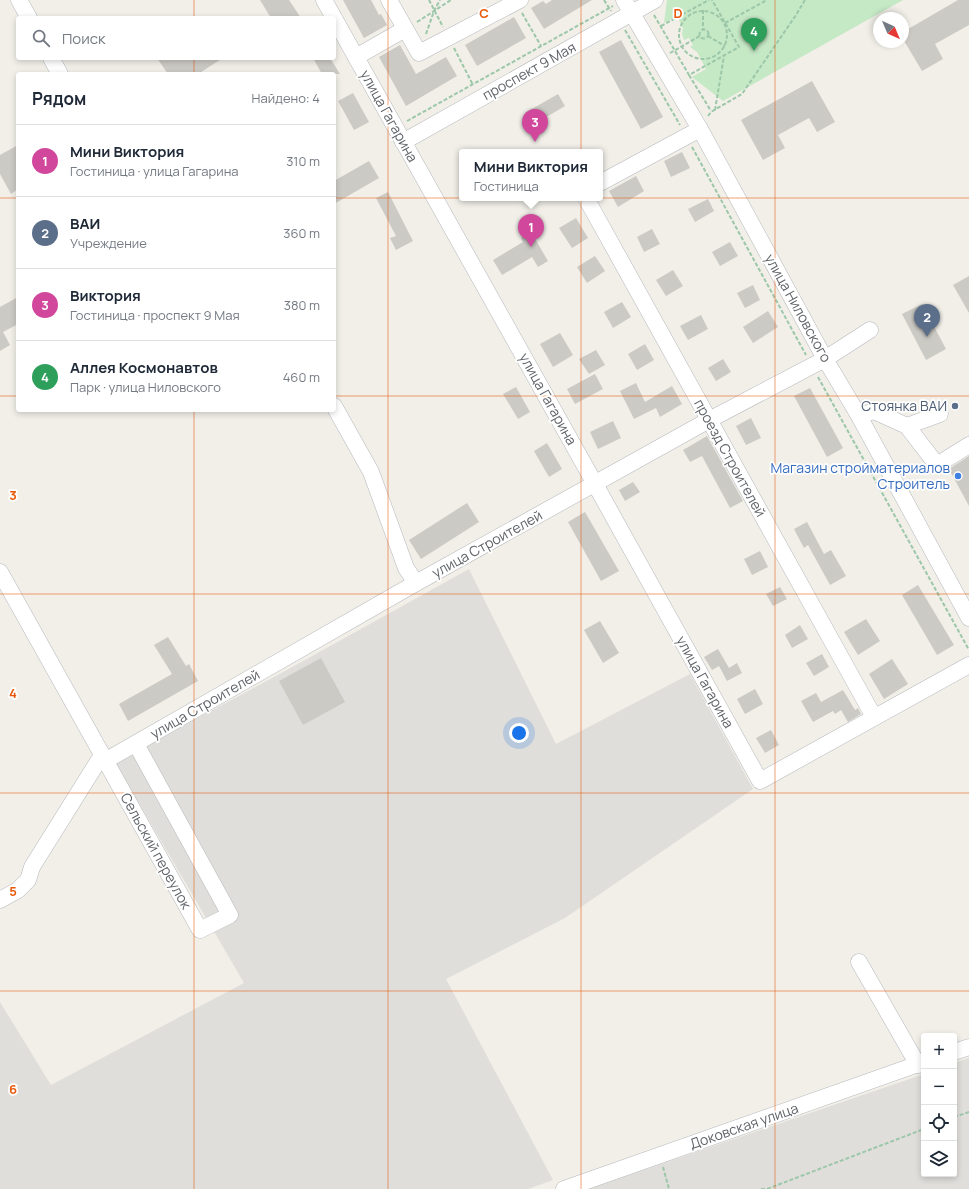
<!DOCTYPE html>
<html lang="ru">
<meta charset="utf-8">
<style>
:root{--surface:#fff;--page:#f2f2f3;--text:#1f2937;--muted:#747a83;--line:#e0e1e3;--accent:#0b8043}
body{margin:0;font-family:Manrope,sans-serif;background:var(--page);color:var(--text)}
.controls{position:absolute;right:12px;bottom:12px;display:grid;overflow:hidden;border-radius:4px;box-shadow:0 2px 6px #0003}
.controls button{width:36px;height:36px;display:grid;place-items:center;padding:0;border:0;border-bottom:1px solid var(--line);background:var(--surface);color:var(--text);font:20px sans-serif}
.compass{position:absolute;left:873px;top:12px;width:36px;height:36px;border-radius:50%;background:var(--surface);box-shadow:0 2px 6px #0003;rotate:136deg}
.you{position:absolute;left:519px;top:733px;width:14px;height:14px;margin:-10px;border:3px solid #fff;border-radius:50%;background:#1a73e8;box-shadow:0 0 0 6px #1a73e833}
.badge{display:grid;place-items:center;width:26px;height:26px;border-radius:50%;background:var(--accent);color:#fff;font-size:13px;font-weight:700}
.pin{position:absolute;translate:-50% -33px;filter:drop-shadow(0 1px 2px #0008)}
.pin::after{content:'';position:absolute;top:21px;width:14px;height:12px;background:inherit;clip-path:polygon(0 0,100% 0,50% 100%)}
.popup{position:absolute;left:459px;top:149px;width:144px;height:52px;box-sizing:border-box;display:grid;place-content:center;border-radius:4px;background:var(--surface);filter:drop-shadow(0 1px 3px #0005);font-size:13px;white-space:nowrap;color:var(--muted)}
.popup b{font-size:15px;color:var(--text)}
.popup::after{content:'';position:absolute;left:50%;top:100%;margin-left:-8px;border:8px solid transparent;border-top-color:var(--surface)}
.list{margin:0;padding:0;list-style:none}
h2{display:flex;justify-content:space-between;align-items:center;height:52px;margin:0;padding:0 16px;font-size:17px}
h2 small{font-size:13px;font-weight:400;color:var(--muted)}
.list li{display:grid;grid-template-columns:26px 1fr auto;gap:12px;align-items:center;box-sizing:border-box;height:72px;padding:0 16px;border-top:1px solid var(--line)}
.list b{display:block;font-size:15px;white-space:nowrap}
.list p{margin:0;font-size:13px;white-space:nowrap;color:var(--muted)}
.list em{font-size:13px;font-style:normal;color:var(--muted)}
.icon{flex:none;width:22px;height:22px;fill:none;stroke:currentColor;stroke-width:2;stroke-linecap:round;stroke-linejoin:round}
.map{position:relative;flex:none;width:969px;height:1189px;overflow:hidden}
.search{position:absolute;background:var(--surface);box-shadow:0 2px 6px #0003;left:16px;top:16px;width:320px;height:44px;display:flex;align-items:center;gap:10px;box-sizing:border-box;padding:0 14px;border-radius:4px;color:var(--muted);font-size:15px}
.panel{position:absolute;background:var(--surface);box-shadow:0 2px 6px #0003;left:16px;top:72px;width:320px;height:340px;border-radius:4px}
.map>svg:first-child{display:block}
.industrial{fill:#e0deda}
.green{fill:#c5e8c5}
.building{fill:#cccac5}
.lines{fill:none;stroke-linecap:round;stroke-linejoin:round}
.minor-casing{stroke:#b5b8bc;stroke-width:17}
.path{stroke:#9cc7a9;stroke-width:2;stroke-dasharray:4 2;stroke-linecap:butt}
.minor{stroke:#fff;stroke-width:16}
.grid{fill:none;stroke:#e8590c;stroke-width:1;stroke-opacity:0.55}
.service-dot{fill:#5c6f8a;stroke:#fff;stroke-width:1.5}
.shop-dot{fill:#3f7fe0;stroke:#fff;stroke-width:1.5}
.labels{text-anchor:middle;stroke-width:3.5;stroke-linejoin:round;paint-order:stroke}
.street-label{font-size:14px;fill:#5f6368;stroke:#fff}
.service-label{font-size:14px;fill:#4e5e75;stroke:#fff;text-anchor:end}
.shop-label{font-size:14px;fill:#366cbe;stroke:#fff;text-anchor:end}
.grid-label{font-size:13px;text-anchor:middle;font-weight:bold;fill:#e8590c;stroke:#fff;stroke-width:3.5;stroke-linejoin:round;paint-order:stroke}
</style>
<div class="map">
<svg width="969" height="1189" viewBox="0 0 969 1189">
<rect width="100%" height="100%" fill="#f1efe8"/>
<g class="industrial">
<polygon points="469,569 556,744 690,674 753,789 565,918 446,979 553,1180 528,1189 0,1189 0,1002 51,1085 244,983 115,762 276,676"/>
<polygon points="969,1058 969,1189 588,1189 924,1074 924,1174 954,1174 954,1063"/>
</g>
<polygon class="green" points="667,0 903,0 723,101 692,77 706,69 697,52 690,47 693,45 689,38 684,40 682,34 683,28 677,16 664,23"/>
<g class="building">
<polygon points="260,0 289,0 301,18 271,18"/>
<polygon points="343,0 371,0 379,15 381,14 387,25 364,38"/>
<polygon points="552,0 592,0 544,29 531,8 543,1 546,4"/>
<polygon points="958,0 969,0 969,25 935,44 943,59 922,71 903,39 903,32"/>
<polygon points="514,17 526,38 477,66 465,45"/>
<polygon points="621,40 663,117 641,129 599,52"/>
<polygon points="400,45 416,74 446,57 457,76 406,106 379,57"/>
<polygon points="157,58 223,58 198,74 168,74"/>
<polygon points="313,58 330,58 340,74 322,74"/>
<polygon points="812,81 835,122 817,132 809,118 778,135 785,148 763,160 741,120"/>
<polygon points="353,93 369,122 354,130 338,101"/>
<polygon points="558,94 565,106 531,126 525,113"/>
<polygon points="18,145 18,189 11,194 0,174 0,155"/>
<polygon points="682,152 690,168 671,177 664,161"/>
<polygon points="369,161 379,178 334,204 334,181"/>
<polygon points="636,176 644,191 618,207 609,191"/>
<polygon points="388,192 413,241 396,250 390,238 396,236 376,198"/>
<polygon points="708,199 714,211 695,222 688,209"/>
<polygon points="576,218 588,238 572,248 559,228"/>
<polygon points="652,229 660,244 644,252 637,237"/>
<polygon points="531,232 548,261 538,267 532,257 502,275 493,260 523,242 521,238"/>
<polygon points="730,242 738,256 720,266 712,252"/>
<polygon points="595,256 605,271 587,283 577,267"/>
<polygon points="673,270 683,286 666,296 656,280"/>
<polygon points="969,276 969,313 953,285"/>
<polygon points="753,285 760,300 745,308 737,293"/>
<polygon points="18,297 18,324 3,332 10,345 0,351 0,307"/>
<polygon points="622,302 631,317 613,328 604,312"/>
<polygon points="922,304 946,349 926,360 902,314"/>
<polygon points="768,311 778,327 753,343 743,327"/>
<polygon points="701,315 708,329 688,340 680,326"/>
<polygon points="560,333 573,355 553,367 540,344"/>
<polygon points="645,344 654,360 637,370 628,354"/>
<polygon points="596,350 605,365 589,374 579,359"/>
<polygon points="723,359 731,372 716,381 708,368"/>
<polygon points="595,374 603,389 575,404 567,389"/>
<polygon points="636,383 645,402 672,386 682,404 660,417 656,408 634,419 620,391"/>
<polygon points="516,387 530,412 518,419 503,394"/>
<polygon points="810,388 843,448 827,457 794,396"/>
<polygon points="751,418 761,438 746,445 736,426"/>
<polygon points="613,421 621,438 598,449 590,432"/>
<polygon points="707,436 743,501 730,508 702,456 690,462 683,450"/>
<polygon points="547,443 562,469 549,477 534,451"/>
<polygon points="969,456 969,506 949,469"/>
<polygon points="633,482 640,492 625,501 619,490"/>
<polygon points="467,503 479,522 421,559 409,540"/>
<polygon points="585,512 619,571 601,581 568,522"/>
<polygon points="807,522 824,554 831,550 846,576 830,585 808,545 804,548 794,529"/>
<polygon points="760,551 768,567 752,575 744,559"/>
<polygon points="918,585 954,645 937,655 902,595"/>
<polygon points="780,587 787,599 773,606 766,594"/>
<polygon points="866,619 880,641 858,655 844,632"/>
<polygon points="600,621 619,653 603,663 584,630"/>
<polygon points="800,625 808,639 792,648 785,635"/>
<polygon points="168,637 186,666 189,664 198,681 128,721 119,704 172,674 154,645"/>
<polygon points="718,649 729,668 737,663 742,673 727,681 719,666 712,670 704,657"/>
<polygon points="822,654 829,667 814,676 806,663"/>
<polygon points="321,658 345,702 303,725 279,681"/>
<polygon points="892,659 908,684 884,699 869,674"/>
<polygon points="755,689 763,704 745,714 737,699"/>
<polygon points="843,690 855,710 858,708 861,714 848,722 841,710 835,714 833,711 813,722 801,701 816,693 821,702"/>
<polygon points="771,730 779,745 765,753 756,738"/>
</g>
<g class="lines">
<g class="minor-casing">
<g id="minor">
<polyline points="19,0 29,18"/>
<polyline points="324,0 595,484 760,781 969,665"/>
<polyline points="389,0 419,53 520,0"/>
<polyline points="624,0 700,129 825,359 859,416 969,618"/>
<polyline points="356,57 405,29"/>
<polyline points="51,58 60,74"/>
<polyline points="403,142 655,0"/>
<polyline points="600,183 700,129"/>
<polyline points="586,198 874,717"/>
<polyline points="334,406 371,472 406,568 416,583"/>
<polyline points="859,416 874,411 907,426 937,465 969,445"/>
<polyline points="907,426 940,414"/>
<polyline points="0,572 200,930 230,915 136,744"/>
<polyline points="105,761 416,583 709,420 825,359 870,330"/>
<polyline points="0,900 18,890 28,880 32,867 102,755"/>
<polyline points="859,962 918,1065"/>
<polyline points="954,1052 969,1047"/>
<polyline points="564,1189 924,1062"/>
</g>
</g>
<g class="path">
<polyline points="429,0 443,27"/>
<polyline points="604,0 611,11"/>
<polyline points="703,10 703,29"/>
<circle cx="703" cy="35" r="24"/>
<polyline points="522,13 541,46"/>
<polyline points="654,15 689,75 739,47 712,0"/>
<polyline points="417,22 451,0"/>
<polyline points="725,23 767,0"/>
<polyline points="661,26 709,0"/>
<circle cx="704" cy="34" r="4.5"/>
<polyline points="625,30 680,125"/>
<polyline points="426,34 434,11 440,0"/>
<polyline points="708,36 725,46"/>
<polyline points="454,48 473,85"/>
<polyline points="670,53 700,36"/>
<polyline points="689,75 711,111"/>
<polyline points="715,110 724,56"/>
<polyline points="708,116 711,112 742,94 796,15 805,0"/>
<polyline points="407,121 613,6"/>
<polyline points="692,147 806,355"/>
<polyline points="818,377 969,650"/>
<polyline points="954,1117 969,1112"/>
<polyline points="663,1167 669,1189"/>
<polyline points="761,1189 767,1189 924,1129"/>
</g>
<use href="#minor" class="minor"/>
</g>
<path class="grid" d="M 194,0 L 194,18M 388,0 L 388,1189M 581,0 L 581,1189M 775,0 L 775,1189M 194,58 L 194,74M 0,198 L 18,198M 334,198 L 969,198M 0,396 L 18,396M 334,396 L 969,396M 194,410 L 194,1189M 0,594 L 969,594M 0,793 L 969,793M 0,991 L 969,991"/>
<circle class="service-dot" cx="955" cy="406" r="4"/>
<circle class="shop-dot" cx="958" cy="476" r="4"/>
<g class="labels">
<g class="street-label">
<text transform="translate(529 71) rotate(-29)" y="5">проспект 9 Мая</text>
<text transform="translate(389 116) rotate(61)" y="5">улица Гагарина</text>
<text transform="translate(798 308) rotate(61)" y="5">улица Ниловского</text>
<text transform="translate(548 399) rotate(61)" y="5">улица Гагарина</text>
<text transform="translate(730 458) rotate(61)" y="5">проезд Строителей</text>
<text transform="translate(487 544) rotate(-29)" y="5">улица Строителей</text>
<text transform="translate(705 682) rotate(61)" y="5">улица Гагарина</text>
<text transform="translate(205 704) rotate(-30)" y="5">улица Строителей</text>
<text transform="translate(156 851) rotate(61)" y="5">Сельский переулок</text>
<text transform="translate(744 1126) rotate(-19)" y="5">Доковская улица</text>
</g>
<g class="service-label">
<text x="947" y="411">Стоянка ВАИ</text>
</g>
<g class="shop-label">
<text x="950" y="473">Магазин стройматериалов<tspan x="950" dy="16">Строитель</tspan></text>
</g>
</g>
<g class="grid-label">
<text x="484" y="18">C</text>
<text x="678" y="18">D</text>
<text x="13" y="500">3</text>
<text x="13" y="698">4</text>
<text x="13" y="896">5</text>
<text x="13" y="1094">6</text>
</g>
</svg>
<div class="controls">
<button>+</button>
<button>−</button>
<button><svg class="icon" aria-label="locate" viewBox="0 0 24 24"><circle cx="12" cy="12" r="6"/><path d="M12 2v4M12 18v4M2 12h4M18 12h4"/></svg></button>
<button><svg class="icon" aria-label="layers" viewBox="0 0 24 24"><path d="M12 4l9 5-9 5-9-5zM3 14l9 5 9-5"/></svg></button>
</div>
<svg class="compass" viewBox="-18 -18 36 36"><path d="M0-13l5 13h-10z" fill="#e53935"/><path d="M0 13l5-13h-10z" fill="#747a83"/></svg>
<div class="you"></div>
<div class="pin badge" style="left:531px;top:247px;background:#d1479c">1</div>
<div class="popup"><b>Мини Виктория</b>Гостиница</div>
<div class="pin badge" style="left:927px;top:337px;background:#5c6f8a">2</div>
<div class="pin badge" style="left:535px;top:142px;background:#d1479c">3</div>
<div class="pin badge" style="left:754px;top:51px;background:#2e9e5b">4</div>
<div class="search"><svg class="icon" aria-label="search" viewBox="0 0 24 24"><circle cx="10" cy="10" r="6"/><path d="M15 15l6 6"/></svg>Поиск</div>
<section class="panel">
<h2>Рядом<small>Найдено: 4</small></h2>
<ul class="list">
<li><span class="badge" style="background:#d1479c">1</span><div><b>Мини Виктория</b><p>Гостиница · улица Гагарина</p></div><em>310 m</em></li>
<li><span class="badge" style="background:#5c6f8a">2</span><div><b>ВАИ</b><p>Учреждение</p></div><em>360 m</em></li>
<li><span class="badge" style="background:#d1479c">3</span><div><b>Виктория</b><p>Гостиница · проспект 9 Мая</p></div><em>380 m</em></li>
<li><span class="badge" style="background:#2e9e5b">4</span><div><b>Аллея Космонавтов</b><p>Парк · улица Ниловского</p></div><em>460 m</em></li>
</ul>
</section>
</div>
